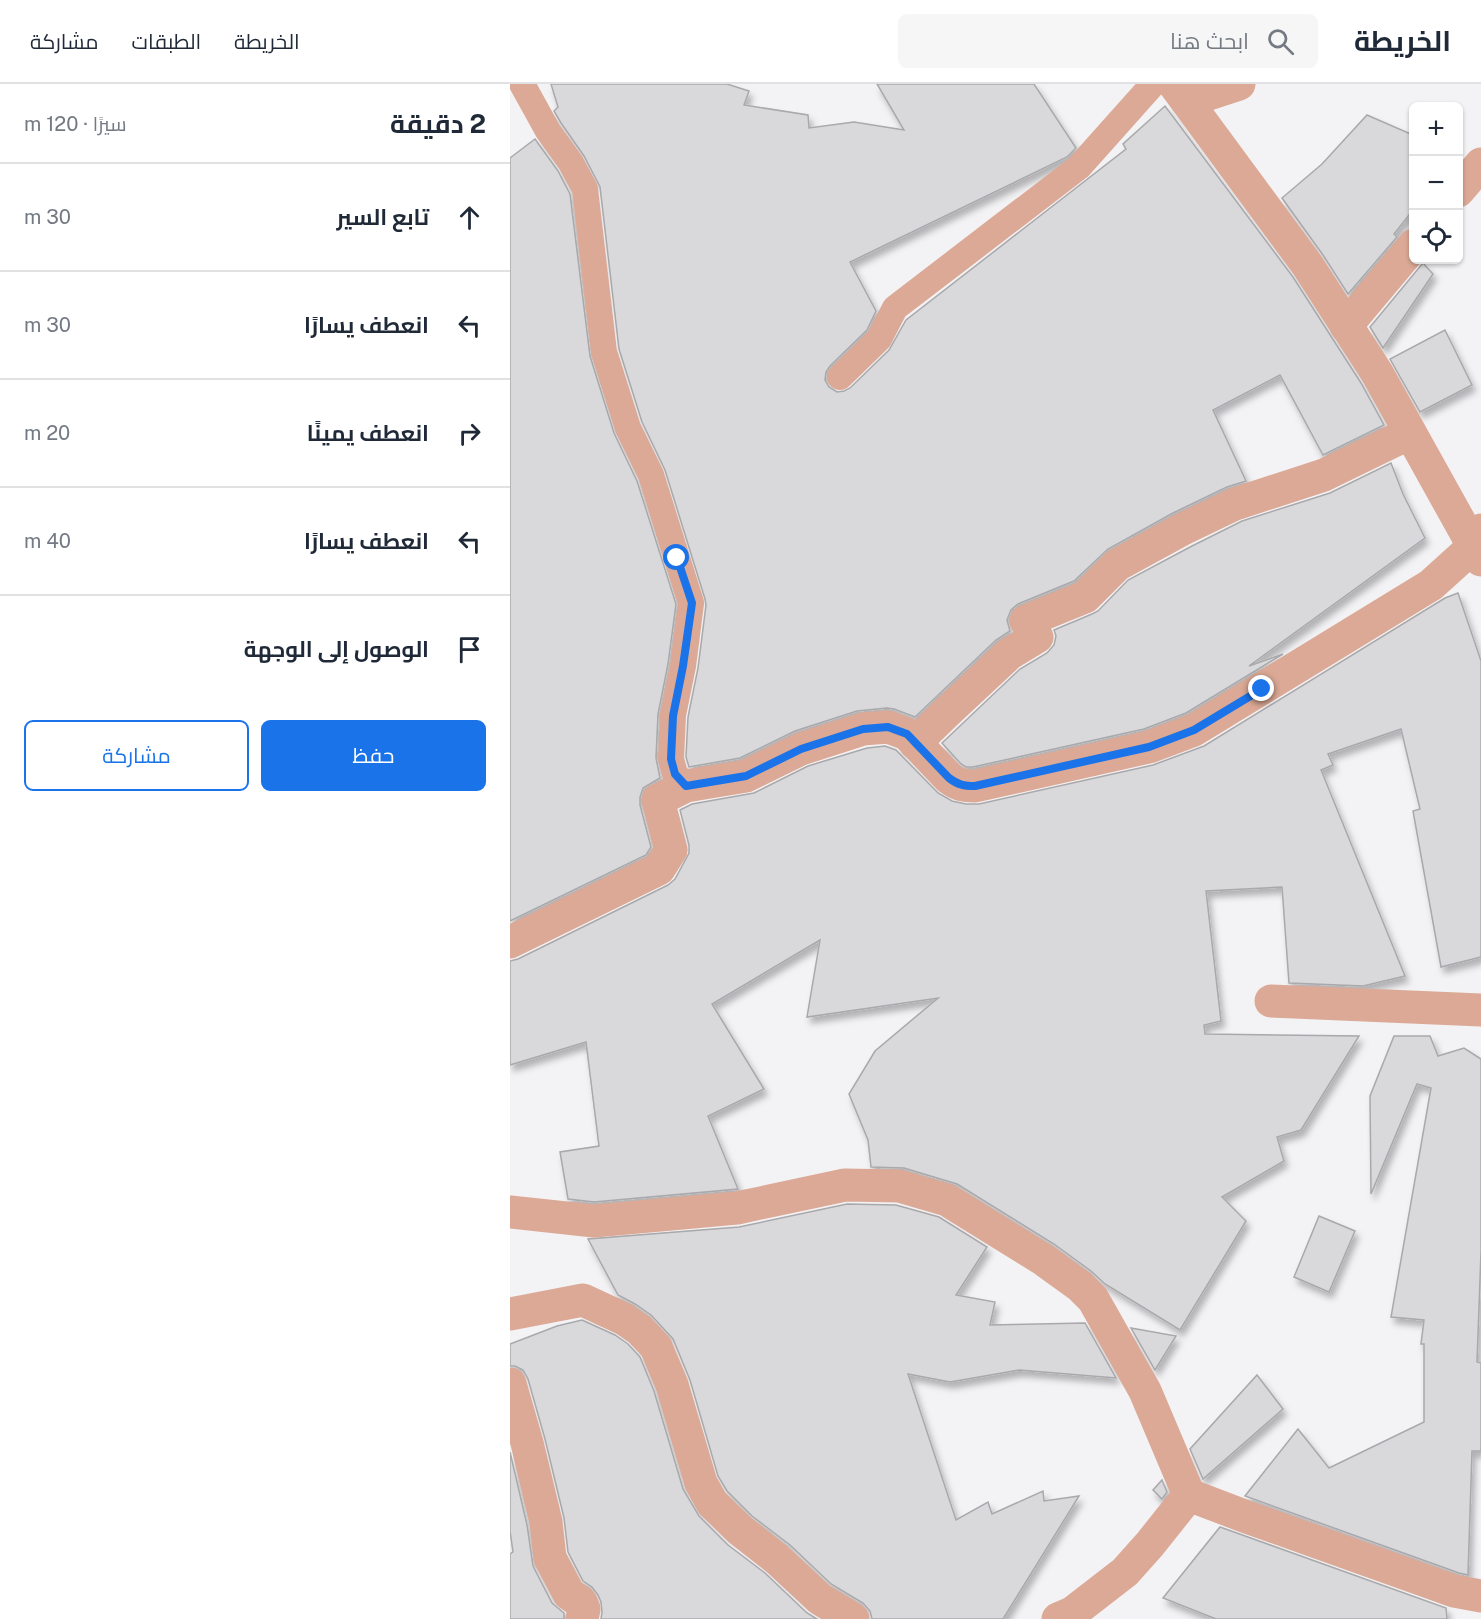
<!DOCTYPE html>
<html lang="ar">
<meta charset="utf-8">
<style>
:root{--surface:#fff;--page:#f6f6f7;--text:#1f2937;--muted:#747a83;--line:#e0e1e3;--accent:#1a73e8}
body{margin:0;font-family:"Public Sans",Cairo,sans-serif;background:var(--page);color:var(--text);direction:rtl}
.controls{position:absolute;right:18px;top:18px;display:grid;overflow:hidden;border-radius:9px;box-shadow:0 2px 4px #0004}
.controls button{width:54px;height:54px;display:grid;place-items:center;padding:0;border:0;border-bottom:2px solid var(--line);background:var(--surface);color:var(--text);font:30px sans-serif}
.stop{position:absolute;width:18px;height:18px;margin:-14px;border:4px solid #1a73e8;border-radius:50%;background:#fff}
.stop.end{background:#1a73e8;border-color:#fff;box-shadow:0 2px 6px #0008}
.list{margin:0;padding:0;list-style:none}
h2{display:flex;justify-content:space-between;align-items:center;height:78px;margin:0;padding:0 24px;font-size:26px}
h2 small{font-size:20px;font-weight:400;color:var(--muted)}
.list li{display:grid;grid-template-columns:39px 1fr auto;gap:18px;align-items:center;box-sizing:border-box;height:108px;padding:0 24px;border-top:2px solid var(--line)}
.list b{display:block;font-size:22px;white-space:nowrap}
.list em{font-size:20px;font-style:normal;color:var(--muted)}
.actions{display:flex;gap:12px;padding:18px 24px}
.actions a{flex:1;padding:14px 0;border:2px solid var(--accent);border-radius:9px;text-align:center;font-size:21px;color:var(--accent)}
.actions .main{background:var(--accent);color:#fff}
.icon{flex:none;width:33px;height:33px;fill:none;stroke:currentColor;stroke-width:2;stroke-linecap:round;stroke-linejoin:round}
.map{position:relative;flex:none;width:971px;height:1535px;overflow:hidden;direction:ltr}
header{display:flex;align-items:center;gap:36px;box-sizing:border-box;height:84px;padding:0 30px;background:var(--surface);border-bottom:2px solid var(--line)}
header strong{font-size:28px}
nav{display:flex;gap:33px;margin-inline-start:auto;font-size:21px}
.search{width:420px;height:54px;background:var(--page);display:flex;align-items:center;gap:15px;box-sizing:border-box;padding:0 21px;border-radius:9px;color:var(--muted);font-size:22px}
main{display:flex}
aside{flex:1;background:var(--surface)}
.map>svg:first-child{display:block}
.building{fill:#d9d8db;stroke:#a9a8ab;stroke-width:1.5;filter:url(#shadow)}
.lines{fill:none;stroke-linecap:round;stroke-linejoin:round}
.lane{stroke:#dba995;stroke-width:26}
.street{stroke:#dba995;stroke-width:33}
.route{stroke:#1a73e8;stroke-width:8}
</style>
<header>
<strong>الخريطة</strong>
<div class="search"><svg class="icon" aria-label="search" viewBox="0 0 24 24"><circle cx="10" cy="10" r="6"/><path d="M15 15l6 6"/></svg>ابحث هنا</div>
<nav><a>الخريطة</a><a>الطبقات</a><a>مشاركة</a></nav>
</header>
<main>
<div class="map">
<svg width="971" height="1535" viewBox="0 0 971 1535">
<defs>
<filter id="shadow"><feDropShadow dx="3.5" dy="6" stdDeviation="3" flood-color="#0004"/></filter>
</defs>
<rect width="100%" height="100%" fill="#f3f2f5"/>
<g class="building">
<polygon points="41,0 217,0 239,7 234,21 298,31 299,44 344,38 394,46 367,0 524,0 566,64 557,73 340,178 366,227 357,246 320,282 316,288 315,296 319,303 327,308 334,307 340,304 379,266 396,236 616,65 613,60 655,22 783,193 851,299 874,341 813,371 770,291 703,326 736,397 717,403 663,429 598,465 564,497 508,520 501,526 497,536 500,547 486,556 405,633 384,625 377,624 347,627 285,647 230,674 179,683 176,673 178,633 188,584 196,521 195,515 155,386 132,338 109,265 90,103 74,72 51,39 44,27 48,23"/>
<polygon points="857,31 903,51 903,126 884,150 887,153 838,210 813,171 772,114 812,80"/>
<polygon points="25,55 48,87 60,110 80,272 104,349 127,397 166,520 158,580 148,630 146,674 150,694 133,704 130,713 130,721 141,763 136,771 0,837 0,74"/>
<polygon points="913,179 923,190 873,264 860,243"/>
<polygon points="935,246 962,301 910,328 880,275"/>
<polygon points="881,379 893,410 915,454 739,582 773,570 676,629 634,645 463,683 456,683 451,680 432,659 510,585 537,569 544,561 546,552 544,546 582,530 588,527 618,496 680,463 732,437 820,409"/>
<polygon points="948,509 971,577 971,873 931,883 903,727 910,725 891,645 818,670 823,681 811,686 895,892 853,902 779,899 772,803 696,807 711,937 694,941 695,950 849,952 791,1046 767,1053 774,1077 712,1113 736,1137 670,1246 595,1200 581,1187 544,1160 447,1100 394,1084 361,1083 358,1056 339,1010 365,967 428,914 297,933 310,856 202,920 254,1005 198,1032 228,1105 84,1118 58,1115 50,1068 89,1062 76,958 0,981 0,877 8,875 158,801 165,795 179,769 179,761 170,726 182,720 244,709 298,682 357,664 375,662 386,666 428,709 442,717 456,720 469,720 643,681 694,662 935,514"/>
<polygon points="884,952 920,952 928,972 954,964 971,975 971,1168 967,1278 971,1279 971,1367 962,1367 958,1491 949,1489 735,1412 788,1345 819,1384 914,1338 914,1260 911,1260 914,1236 881,1233 921,1004 907,1000 861,1110 860,1012"/>
<polygon points="337,1120 386,1121 429,1133 477,1163 446,1211 485,1218 480,1241 575,1239 606,1294 509,1286 440,1298 398,1290 446,1436 478,1418 482,1430 533,1407 534,1417 569,1412 493,1535 362,1535 360,1527 353,1519 321,1500 280,1461 242,1432 217,1407 208,1392 180,1296 163,1255 141,1231 125,1220 108,1211 78,1155 229,1143"/>
<polygon points="809,1132 845,1147 819,1208 784,1193"/>
<polygon points="72,1236 105,1251 118,1260 130,1273 144,1307 173,1405 189,1432 218,1461 255,1489 297,1529 307,1535 91,1535 92,1528 91,1518 88,1511 82,1503 73,1497 58,1468 54,1434 35,1355 18,1295 13,1286 5,1282 0,1282 0,1260 47,1242"/>
<polygon points="621,1244 666,1252 645,1286"/>
<polygon points="747,1291 773,1325 693,1395 680,1365"/>
<polygon points="0,1368 17,1441 23,1482 42,1519 54,1529 54,1535 0,1535 0,1470 3,1468 0,1447"/>
<polygon points="652,1396 657,1408 652,1415 643,1406"/>
<polygon points="710,1443 936,1524 937,1535 706,1535 653,1514"/>
</g>
<g class="lines">
<g class="lane">
<polyline points="12,0 38,47 61,79 75,105 94,268 118,344 141,391 181,519 173,582 163,631 161,675 165,690 176,702"/>
<polyline points="330,293 369,255 385,224 569,83 643,0"/>
</g>
<g class="street">
<polyline points="664,0 798,182 867,289 971,476"/>
<polyline points="677,17 729,0"/>
<polyline points="948,107 971,80"/>
<polyline points="836,242 904,161"/>
<polyline points="405,659 437,628 499,570 527,553 516,537 575,513 607,481 671,446 725,420 814,391 900,349"/>
<path d="M 0,858 L 149,785 L 161,766 L 148,716 L 176,702 L 236,692 L 291,665 L 353,645 L 378,643 L 397,650 L 439,694 C 448,701 454,702 465,702 L 639,663 L 684,646 L 921,501 L 963,463 L 971,446"/>
<polyline points="761,917 971,926"/>
<polyline points="0,1128 84,1137 227,1124 335,1101 389,1102 437,1116 534,1176 570,1202 583,1215 635,1307 679,1411"/>
<polyline points="0,1230 73,1216 114,1235 130,1246 146,1263 162,1301 191,1399 202,1419 230,1446 267,1475 310,1515 343,1535"/>
<polyline points="0,1300 17,1359 36,1438 40,1474 59,1510 71,1518 74,1525 72,1535"/>
<polyline points="548,1535 562,1529 615,1488 640,1460 679,1411 734,1432 944,1507 971,1512"/>
</g>
</g>
<g class="lines">
<path class="route" d="M 167,474 L 182,519 L 173,582 L 163,632 L 161,675 L 165,690 L 176,702 L 236,692 L 291,665 L 353,645 L 378,643 L 397,650 L 439,694 C 448,701 454,702 465,702 L 639,663 L 684,646 L 752,605"/>
</g>
</svg>
<div class="controls">
<button>+</button>
<button>−</button>
<button><svg class="icon" aria-label="locate" viewBox="0 0 24 24"><circle cx="12" cy="12" r="6"/><path d="M12 2v4M12 18v4M2 12h4M18 12h4"/></svg></button>
</div>
<div class="stop" style="left:167px;top:474px"></div>
<div class="stop end" style="left:752px;top:605px"></div>
</div>
<aside>
<h2>2 دقيقة<small>سيرًا · 120 m</small></h2>
<ul class="list">
<li><svg class="icon" aria-label="ahead" viewBox="0 0 24 24"><path d="M12 20V5M6 11l6-6 6 6"/></svg><div><b>تابع السير</b></div><em>30 m</em></li>
<li><svg class="icon" aria-label="left" viewBox="0 0 24 24"><path d="M17 20v-9H6M10 6l-5 5 5 5"/></svg><div><b>انعطف يسارًا</b></div><em>30 m</em></li>
<li><svg class="icon" aria-label="right" viewBox="0 0 24 24"><path d="M7 20v-9h11M14 6l5 5-5 5"/></svg><div><b>انعطف يمينًا</b></div><em>20 m</em></li>
<li><svg class="icon" aria-label="left" viewBox="0 0 24 24"><path d="M17 20v-9H6M10 6l-5 5 5 5"/></svg><div><b>انعطف يسارًا</b></div><em>40 m</em></li>
<li><svg class="icon" aria-label="arrive" viewBox="0 0 24 24"><path d="M6 21V4h12l-3 4 3 4H6"/></svg><div><b>الوصول إلى الوجهة</b></div></li>
</ul>
<div class="actions"><a class="main">حفظ</a><a>مشاركة</a></div>
</aside>
</main>
